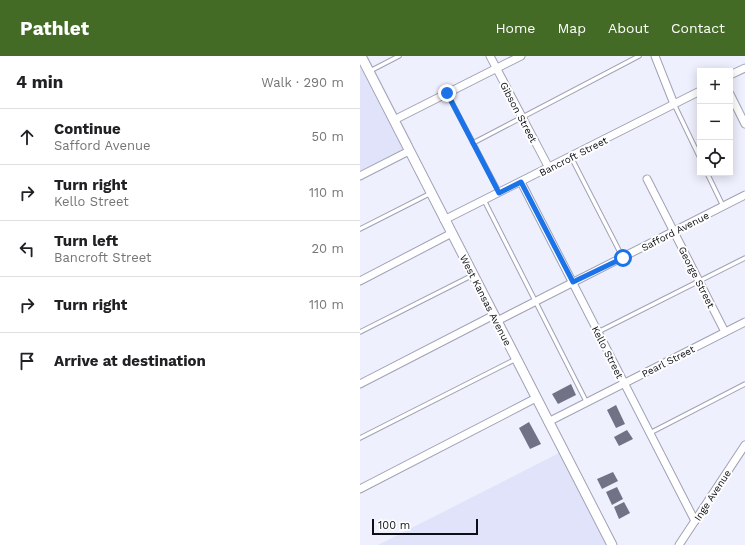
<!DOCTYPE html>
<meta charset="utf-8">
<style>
:root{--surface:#fff;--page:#f2f2f2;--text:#202124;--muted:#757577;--line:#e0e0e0;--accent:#446b26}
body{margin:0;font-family:"Work Sans",sans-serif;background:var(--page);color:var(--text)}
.controls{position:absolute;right:12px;top:12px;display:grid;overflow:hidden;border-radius:0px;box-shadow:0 2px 10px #0003}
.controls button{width:36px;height:36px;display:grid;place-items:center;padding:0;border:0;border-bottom:1px solid var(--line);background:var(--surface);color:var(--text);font:20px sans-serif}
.scale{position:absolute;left:12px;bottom:10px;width:106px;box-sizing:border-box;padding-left:4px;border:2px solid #0e0f16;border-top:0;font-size:11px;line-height:14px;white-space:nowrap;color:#0e0f16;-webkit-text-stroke:3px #fefefe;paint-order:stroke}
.stop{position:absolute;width:12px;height:12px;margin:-9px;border:3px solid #1a73e8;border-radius:50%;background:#fff}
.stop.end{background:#1a73e8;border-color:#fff;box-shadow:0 1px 4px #0008}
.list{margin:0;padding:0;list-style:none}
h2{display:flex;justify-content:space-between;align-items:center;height:52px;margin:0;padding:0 16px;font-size:17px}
h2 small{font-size:13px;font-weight:400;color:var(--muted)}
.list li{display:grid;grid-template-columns:26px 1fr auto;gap:12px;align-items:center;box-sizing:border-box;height:56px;padding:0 16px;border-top:1px solid var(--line)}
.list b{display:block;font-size:15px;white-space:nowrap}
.list p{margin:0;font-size:13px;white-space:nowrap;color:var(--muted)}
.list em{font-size:13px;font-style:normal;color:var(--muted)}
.icon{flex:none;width:22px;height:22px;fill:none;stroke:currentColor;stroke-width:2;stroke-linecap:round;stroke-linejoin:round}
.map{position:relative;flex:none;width:385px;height:489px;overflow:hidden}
header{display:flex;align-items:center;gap:24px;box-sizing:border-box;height:56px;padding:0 20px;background:var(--accent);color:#fff}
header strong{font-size:19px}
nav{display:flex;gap:22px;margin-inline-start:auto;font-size:14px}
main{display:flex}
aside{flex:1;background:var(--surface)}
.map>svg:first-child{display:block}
.built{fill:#e1e3fa}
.building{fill:#717286}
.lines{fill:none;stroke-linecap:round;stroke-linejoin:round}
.service-casing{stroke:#a0a1b6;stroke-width:5.5}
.minor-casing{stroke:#a0a1b6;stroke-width:9}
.tertiary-casing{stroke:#a0a1b6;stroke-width:11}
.service{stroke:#fff;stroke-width:3.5}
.minor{stroke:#fff;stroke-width:7}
.tertiary{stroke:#fff;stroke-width:9}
.route{stroke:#1a73e8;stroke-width:5}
.labels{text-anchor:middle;stroke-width:4;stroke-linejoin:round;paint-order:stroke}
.street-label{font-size:10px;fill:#0e0f16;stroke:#fefefe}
</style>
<header>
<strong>Pathlet</strong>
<nav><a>Home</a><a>Map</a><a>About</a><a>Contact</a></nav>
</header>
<main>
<aside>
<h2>4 min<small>Walk · 290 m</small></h2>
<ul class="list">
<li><svg class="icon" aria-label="ahead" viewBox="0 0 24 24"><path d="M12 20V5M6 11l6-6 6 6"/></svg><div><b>Continue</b><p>Safford Avenue</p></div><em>50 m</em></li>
<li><svg class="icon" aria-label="right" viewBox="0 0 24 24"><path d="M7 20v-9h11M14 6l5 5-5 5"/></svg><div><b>Turn right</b><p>Kello Street</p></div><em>110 m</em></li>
<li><svg class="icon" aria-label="left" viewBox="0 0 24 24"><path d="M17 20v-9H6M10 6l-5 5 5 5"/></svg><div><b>Turn left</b><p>Bancroft Street</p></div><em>20 m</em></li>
<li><svg class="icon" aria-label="right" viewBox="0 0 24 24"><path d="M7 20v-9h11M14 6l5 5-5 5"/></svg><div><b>Turn right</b></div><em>110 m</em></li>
<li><svg class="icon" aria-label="arrive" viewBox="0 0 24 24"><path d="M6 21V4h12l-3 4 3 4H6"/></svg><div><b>Arrive at destination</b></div></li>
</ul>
</aside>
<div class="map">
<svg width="385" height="489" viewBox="0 0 385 489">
<rect width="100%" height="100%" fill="#eff0fd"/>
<g class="built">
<polygon points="0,0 8,0 53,88 0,115"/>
<polygon points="199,397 246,489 18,489"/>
</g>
<g class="building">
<polygon points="211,328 216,339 198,348 192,338"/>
<polygon points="256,349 265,368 256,372 247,354"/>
<polygon points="169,366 181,388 170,393 159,372"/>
<polygon points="267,374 273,383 259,390 254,381"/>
<polygon points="253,416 258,425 242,433 237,423"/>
<polygon points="257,431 263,443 252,449 246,436"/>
<polygon points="264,446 270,457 259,463 254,451"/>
</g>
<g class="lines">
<g class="service-casing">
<g id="service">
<polyline points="10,15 39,0"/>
<polyline points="87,37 139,136"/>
<polyline points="314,48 340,102"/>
<polyline points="113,87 279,0"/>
<polyline points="211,101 263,202"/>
<polyline points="347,117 363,150"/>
<polyline points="124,144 227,347"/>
<polyline points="0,173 71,137"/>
<polyline points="0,276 113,219"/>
<polyline points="238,276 385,202"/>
<polyline points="290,377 385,328"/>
<polyline points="0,382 156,303"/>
</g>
</g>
<g class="minor-casing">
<g id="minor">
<polyline points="130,0 189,112"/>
<polyline points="295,0 314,48"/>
<polyline points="370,19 385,12"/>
<polyline points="370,38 385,68"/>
<polyline points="34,64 161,0"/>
<polyline points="0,120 49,95"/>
<polyline points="287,123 365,276"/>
<polyline points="161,126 335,465"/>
<polyline points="84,164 340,35"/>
<polyline points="0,225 92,177"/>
<polyline points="137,265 385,139"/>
<polyline points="0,328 134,259"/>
<polyline points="188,366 385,266"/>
<polyline points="0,433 176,342"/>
<polyline points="319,489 385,389"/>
</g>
</g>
<g class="tertiary-casing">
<polyline id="tertiary" points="1,0 252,489"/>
</g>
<use href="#service" class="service"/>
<use href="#minor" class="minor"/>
<use href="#tertiary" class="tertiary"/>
</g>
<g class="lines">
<polyline class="route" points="87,37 139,137 161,126 213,226 263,202"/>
</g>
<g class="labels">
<g class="street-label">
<text transform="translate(159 56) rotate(62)" y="4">Gibson Street</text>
<text transform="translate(213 100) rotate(-27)" y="4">Bancroft Street</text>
<text transform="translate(315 175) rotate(-27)" y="4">Safford Avenue</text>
<text transform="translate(337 221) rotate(63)" y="4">George Street</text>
<text transform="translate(126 244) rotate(63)" y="4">West Kansas Avenue</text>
<text transform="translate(248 296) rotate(63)" y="4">Kello Street</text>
<text transform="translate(308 305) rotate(-27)" y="4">Pearl Street</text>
<text transform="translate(352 439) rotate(-57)" y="4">Inge Avenue</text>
</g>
</g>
</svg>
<div class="controls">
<button>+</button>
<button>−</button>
<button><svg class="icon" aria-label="locate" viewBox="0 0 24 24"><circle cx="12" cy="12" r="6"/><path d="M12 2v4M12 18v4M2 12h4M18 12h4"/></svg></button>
</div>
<div class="scale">100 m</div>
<div class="stop" style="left:263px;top:202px"></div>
<div class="stop end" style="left:87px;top:37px"></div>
</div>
</main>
